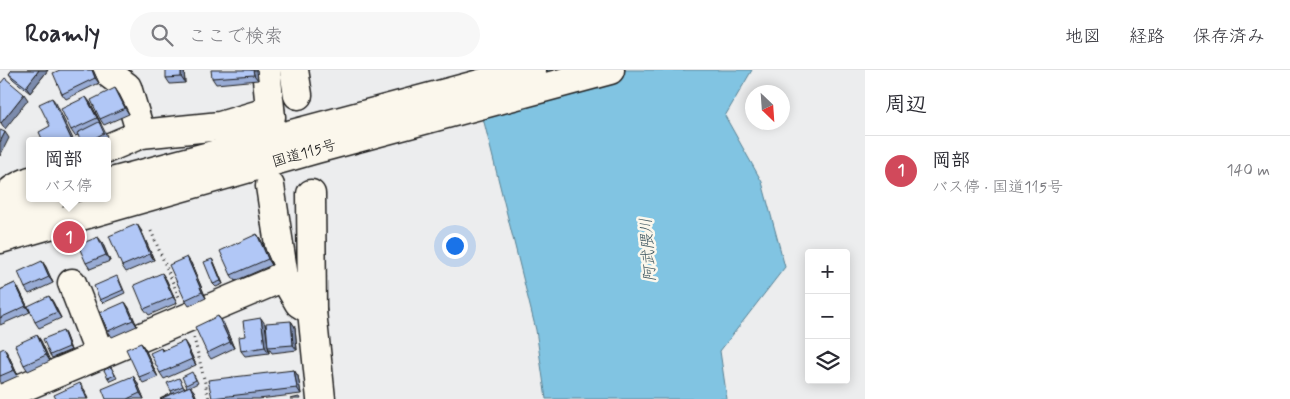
<!DOCTYPE html>
<html lang="ja">
<meta charset="utf-8">
<style>
:root{--surface:#fff;--page:#f7f7f7;--text:#2b2b33;--muted:#7c7c81;--line:#e1e1e2;--accent:#d1495b}
body{margin:0;font-family:Mynerve,"Klee One",sans-serif;background:var(--page);color:var(--text)}
.controls{position:absolute;right:15px;bottom:15px;display:grid;overflow:hidden;border-radius:5px;box-shadow:0 2px 12px #0003}
.controls button{width:45px;height:45px;display:grid;place-items:center;padding:0;border:0;border-bottom:1px solid var(--line);background:var(--surface);color:var(--text);font:25px sans-serif}
.compass{position:absolute;left:745px;top:15px;width:45px;height:45px;border-radius:50%;background:var(--surface);box-shadow:0 2px 12px #0003;rotate:155deg}
.you{position:absolute;left:454px;top:175px;width:18px;height:18px;margin:-12px;border:4px solid #fff;border-radius:50%;background:#1a73e8;box-shadow:0 0 0 8px #1a73e833}
.badge{display:grid;place-items:center;width:32px;height:32px;border-radius:50%;background:var(--accent);color:#fff;font-size:16px;font-weight:700}
.pin{position:absolute;translate:-50% -50%;border:2px solid #fff;box-shadow:0 1px 5px #0006}
.popup{position:absolute;left:26px;top:67px;width:85px;height:65px;box-sizing:border-box;display:grid;place-content:center;border-radius:5px;background:var(--surface);filter:drop-shadow(0 1px 4px #0005);font-size:16px;white-space:nowrap;color:var(--muted)}
.popup b{font-size:19px;color:var(--text)}
.popup::after{content:'';position:absolute;left:50%;top:100%;margin-left:-10px;border:10px solid transparent;border-top-color:var(--surface)}
.list{margin:0;padding:0;list-style:none}
h2{display:flex;justify-content:space-between;align-items:center;height:65px;margin:0;padding:0 20px;font-size:21px}
h2 small{font-size:16px;font-weight:400;color:var(--muted)}
.list li{display:grid;grid-template-columns:32px 1fr auto;gap:15px;align-items:center;box-sizing:border-box;height:70px;padding:0 20px;border-top:1px solid var(--line)}
.list b{display:block;font-size:19px;white-space:nowrap}
.list p{margin:0;font-size:16px;white-space:nowrap;color:var(--muted)}
.list em{font-size:16px;font-style:normal;color:var(--muted)}
.icon{flex:none;width:28px;height:28px;fill:none;stroke:currentColor;stroke-width:2;stroke-linecap:round;stroke-linejoin:round}
.map{position:relative;flex:none;width:865px;height:329px;overflow:hidden}
header{display:flex;align-items:center;gap:30px;box-sizing:border-box;height:70px;padding:0 25px;background:var(--surface);border-bottom:1px solid var(--line)}
header strong{font-size:24px}
nav{display:flex;gap:28px;margin-inline-start:auto;font-size:18px}
.search{width:350px;height:45px;background:var(--page);display:flex;align-items:center;gap:12px;box-sizing:border-box;padding:0 18px;border-radius:28px;color:var(--muted);font-size:19px}
main{display:flex}
aside{flex:1;background:var(--surface)}
.map>svg:first-child{display:block}
.water{fill:#81c4e2;stroke:#598193}
.lines{fill:none;stroke-linecap:round;stroke-linejoin:round}
.minor-casing{stroke:#1c1c1c;stroke-width:31}
.highway-casing{stroke:#1c1c1c;stroke-width:31}
.path{stroke:#1c1c1c;stroke-width:3;stroke-dasharray:1 4;stroke-linecap:butt}
.minor{stroke:#fbf7ec;stroke-width:28}
.highway{stroke:#fbf7ec;stroke-width:28}
.wall{fill:#98abd4;stroke:#1c1c1c}
.shaded-wall{fill:#7c8bac;stroke:#1c1c1c}
.building{fill:#b1c7f6;stroke:#1c1c1c}
.labels{text-anchor:middle;stroke-width:5;stroke-linejoin:round;paint-order:stroke}
.street-label{font-size:15px;fill:#1c1c1c;stroke:#fbf7ec}
.water-label{font-size:16px;font-style:italic;fill:#3f5761;stroke:#fbf7ec}
</style>
<header>
<strong>Roamly</strong>
<div class="search"><svg class="icon" aria-label="search" viewBox="0 0 24 24"><circle cx="10" cy="10" r="6"/><path d="M15 15l6 6"/></svg>ここで検索</div>
<nav><a>地図</a><a>経路</a><a>保存済み</a></nav>
</header>
<main>
<div class="map">
<svg width="865" height="329" viewBox="0 0 865 329">
<rect width="100%" height="100%" fill="#ecedee"/>
<filter id="ink" filterUnits="userSpaceOnUse"><feTurbulence type="fractalNoise" baseFrequency=".02" numOctaves="2"/><feDisplacementMap in="SourceGraphic" scale="10" xChannelSelector="R" yChannelSelector="G"/><feConvolveMatrix kernelMatrix="1 2 1 2 8 2 1 2 1" color-interpolation-filters="sRGB"/></filter>
<g filter="url(#ink)">
<polygon class="water" points="471,0 752,0 725,46 762,112 785,197 720,281 727,329 546,329 536,260"/>
<g class="lines">
<g class="minor-casing">
<g id="minor">
<polyline points="104,0 127,17 141,64"/>
<polyline points="266,0 271,47"/>
<polyline points="294,0 298,25"/>
<polyline points="108,78 141,64 220,56 270,41"/>
<polyline points="270,116 284,207 299,233 312,241 321,329"/>
<polyline points="311,124 312,241"/>
<path d="M 7,140 C 0,123 18,116 30,111"/>
<polyline points="72,213 100,285"/>
<polyline points="0,327 284,207"/>
</g>
</g>
<g class="highway-casing">
<g id="highway">
<polyline points="108,113 532,0"/>
<polyline points="0,142 51,128"/>
<polyline points="0,169 316,79 610,0"/>
</g>
</g>
<g class="path">
<polyline points="151,161 179,227"/>
<polyline points="194,268 209,329"/>
</g>
<use href="#minor" class="minor"/>
<use href="#highway" class="highway"/>
</g>
<g class="wall">
<polygon points="12,0 48,0 30,23 13,9 9,4"/>
<polygon points="93,0 99,13 66,29 62,24"/>
<polygon points="184,0 185,13 170,14 166,8"/>
<polygon points="257,0 258,10 216,14 212,8"/>
<polygon points="119,24 129,44 104,55 100,49"/>
<polygon points="90,32 107,66 98,71 81,71 78,65 75,66 71,60"/>
<polygon points="141,160 154,190 126,202 122,196"/>
<polygon points="257,164 261,170 272,195 235,211 231,205"/>
<polygon points="102,172 110,191 90,199 86,193"/>
<polygon points="42,191 46,197 53,213 29,224 25,218"/>
<polygon points="214,192 223,214 216,217 213,214"/>
<polygon points="191,193 206,228 189,236 185,230"/>
<polygon points="119,209 125,223 103,233 100,230"/>
<polygon points="166,209 177,233 149,245 144,239"/>
<polygon points="15,213 19,219 30,242 0,255 0,220"/>
<polygon points="49,226 53,232 61,248 39,258 35,252"/>
<polygon points="125,232 129,238 137,256 112,267 108,261"/>
<polygon points="291,251 295,257 297,280 272,283 268,277"/>
<polygon points="223,252 234,278 211,289 207,283"/>
<polygon points="265,254 269,283 245,286 241,281 245,266"/>
<polygon points="63,261 65,264 71,280 52,288 50,285"/>
<polygon points="37,265 41,271 50,291 28,301 24,295"/>
<polygon points="141,273 145,279 158,307 143,313 139,307"/>
<polygon points="188,277 196,295 164,309 160,303 161,278 163,280"/>
<polygon points="0,280 8,284 18,306 0,314"/>
<polygon points="111,297 117,308 110,311 108,308"/>
<polygon points="294,300 298,306 301,324 259,329 213,329 212,328"/>
<polygon points="194,305 198,313 190,317 194,321 197,329 160,329 172,323 171,321 179,308 184,318 187,317 186,315"/>
<polygon points="133,306 137,312 144,329 106,329"/>
</g>
<g class="shaded-wall">
<polygon points="39,0 48,0 30,23 26,17"/>
<polygon points="92,0 93,0 99,13 95,8"/>
<polygon points="181,0 184,0 185,13 181,7"/>
<polygon points="253,0 257,0 258,10 254,5"/>
<polygon points="115,18 119,24 129,44 125,38"/>
<polygon points="24,24 28,30 5,59 1,53"/>
<polygon points="86,27 90,32 101,54 97,48"/>
<polygon points="52,28 56,33 74,71 72,71"/>
<polygon points="5,62 9,68 0,86 0,72"/>
<polygon points="137,154 141,160 154,190 150,184"/>
<polygon points="257,164 261,170 272,195 268,189"/>
<polygon points="98,167 102,172 110,191 106,185"/>
<polygon points="187,187 191,193 206,228 202,222"/>
<polygon points="212,189 214,192 223,214 221,211"/>
<polygon points="42,191 46,197 53,213 49,207"/>
<polygon points="162,203 166,209 177,233 173,227"/>
<polygon points="15,213 19,219 30,242 26,236"/>
<polygon points="49,226 53,232 61,248 57,242"/>
<polygon points="125,232 129,238 137,256 133,250"/>
<polygon points="218,246 223,252 234,278 230,272"/>
<polygon points="261,248 265,254 269,283 265,277"/>
<polygon points="291,251 295,257 297,280 293,275"/>
<polygon points="63,261 65,264 71,280 69,277"/>
<polygon points="37,265 41,271 50,291 46,285"/>
<polygon points="184,271 188,277 196,295 192,289"/>
<polygon points="141,273 145,279 158,307 154,301"/>
<polygon points="4,278 8,284 18,306 14,300"/>
<polygon points="294,300 298,306 301,324 297,318"/>
<polygon points="133,306 137,312 144,329 140,323"/>
<polygon points="80,313 84,319 88,329 87,329"/>
<polygon points="190,316 194,321 197,329 196,329"/>
</g>
<g class="building">
<polygon points="12,0 39,0 26,17 9,4"/>
<polygon points="60,0 92,0 95,8 62,24 53,3"/>
<polygon points="166,0 181,0 181,7 166,8"/>
<polygon points="211,0 253,0 254,5 212,8"/>
<polygon points="5,8 24,24 1,53 0,52 0,14"/>
<polygon points="115,18 125,38 100,49 91,30"/>
<polygon points="86,27 97,48 71,60 61,39"/>
<polygon points="52,28 72,71 43,71 39,62 50,56 39,34"/>
<polygon points="99,52 104,63 89,71 81,71 77,63"/>
<polygon points="0,60 5,62 0,72"/>
<polygon points="137,154 150,184 122,196 109,166"/>
<polygon points="257,164 268,189 231,205 220,181"/>
<polygon points="98,167 106,185 86,193 78,175"/>
<polygon points="187,187 202,222 185,230 169,195"/>
<polygon points="212,189 221,211 213,214 204,192"/>
<polygon points="42,191 49,207 25,218 18,202"/>
<polygon points="162,203 173,227 144,239 134,215"/>
<polygon points="117,206 123,220 100,230 94,216"/>
<polygon points="15,213 26,236 0,248 0,220"/>
<polygon points="49,226 57,242 35,252 28,236"/>
<polygon points="125,232 133,250 108,261 100,243"/>
<polygon points="218,246 230,272 207,283 195,257"/>
<polygon points="261,248 265,277 241,281 239,267 245,266 243,251"/>
<polygon points="291,251 293,275 268,277 266,253"/>
<polygon points="63,261 69,277 50,285 43,269"/>
<polygon points="37,265 46,285 24,295 15,275"/>
<polygon points="184,271 192,289 160,303 150,283 161,278 162,281"/>
<polygon points="141,273 154,301 139,307 126,279"/>
<polygon points="4,278 14,300 0,306 0,280"/>
<polygon points="111,297 115,305 108,308 104,300"/>
<polygon points="294,300 297,318 212,328 208,310"/>
<polygon points="192,302 196,310 186,315 182,307"/>
<polygon points="133,306 140,323 127,329 106,329 102,319"/>
<polygon points="179,308 183,316 171,321 167,313"/>
<polygon points="80,313 87,329 56,329 54,325"/>
<polygon points="190,316 196,329 160,329"/>
<polygon points="299,327 300,329 290,329"/>
</g>
</g>
<g class="labels">
<g class="street-label">
<text transform="translate(304 83) rotate(-16)" y="5">国道115号</text>
</g>
<g class="water-label">
<text transform="translate(647 180) rotate(-94)" y="6">阿武隈川</text>
</g>
</g>
</svg>
<div class="controls">
<button>+</button>
<button>−</button>
<button><svg class="icon" aria-label="layers" viewBox="0 0 24 24"><path d="M12 4l9 5-9 5-9-5zM3 14l9 5 9-5"/></svg></button>
</div>
<svg class="compass" viewBox="-18 -18 36 36"><path d="M0-13l5 13h-10z" fill="#e53935"/><path d="M0 13l5-13h-10z" fill="#7c7c81"/></svg>
<div class="you"></div>
<div class="pin badge" style="left:69px;top:167px">1</div>
<div class="popup"><b>岡部</b>バス停</div>
</div>
<aside>
<h2>周辺<small></small></h2>
<ul class="list">
<li><span class="badge">1</span><div><b>岡部</b><p>バス停 · 国道115号</p></div><em>140 m</em></li>
</ul>
</aside>
</main>
